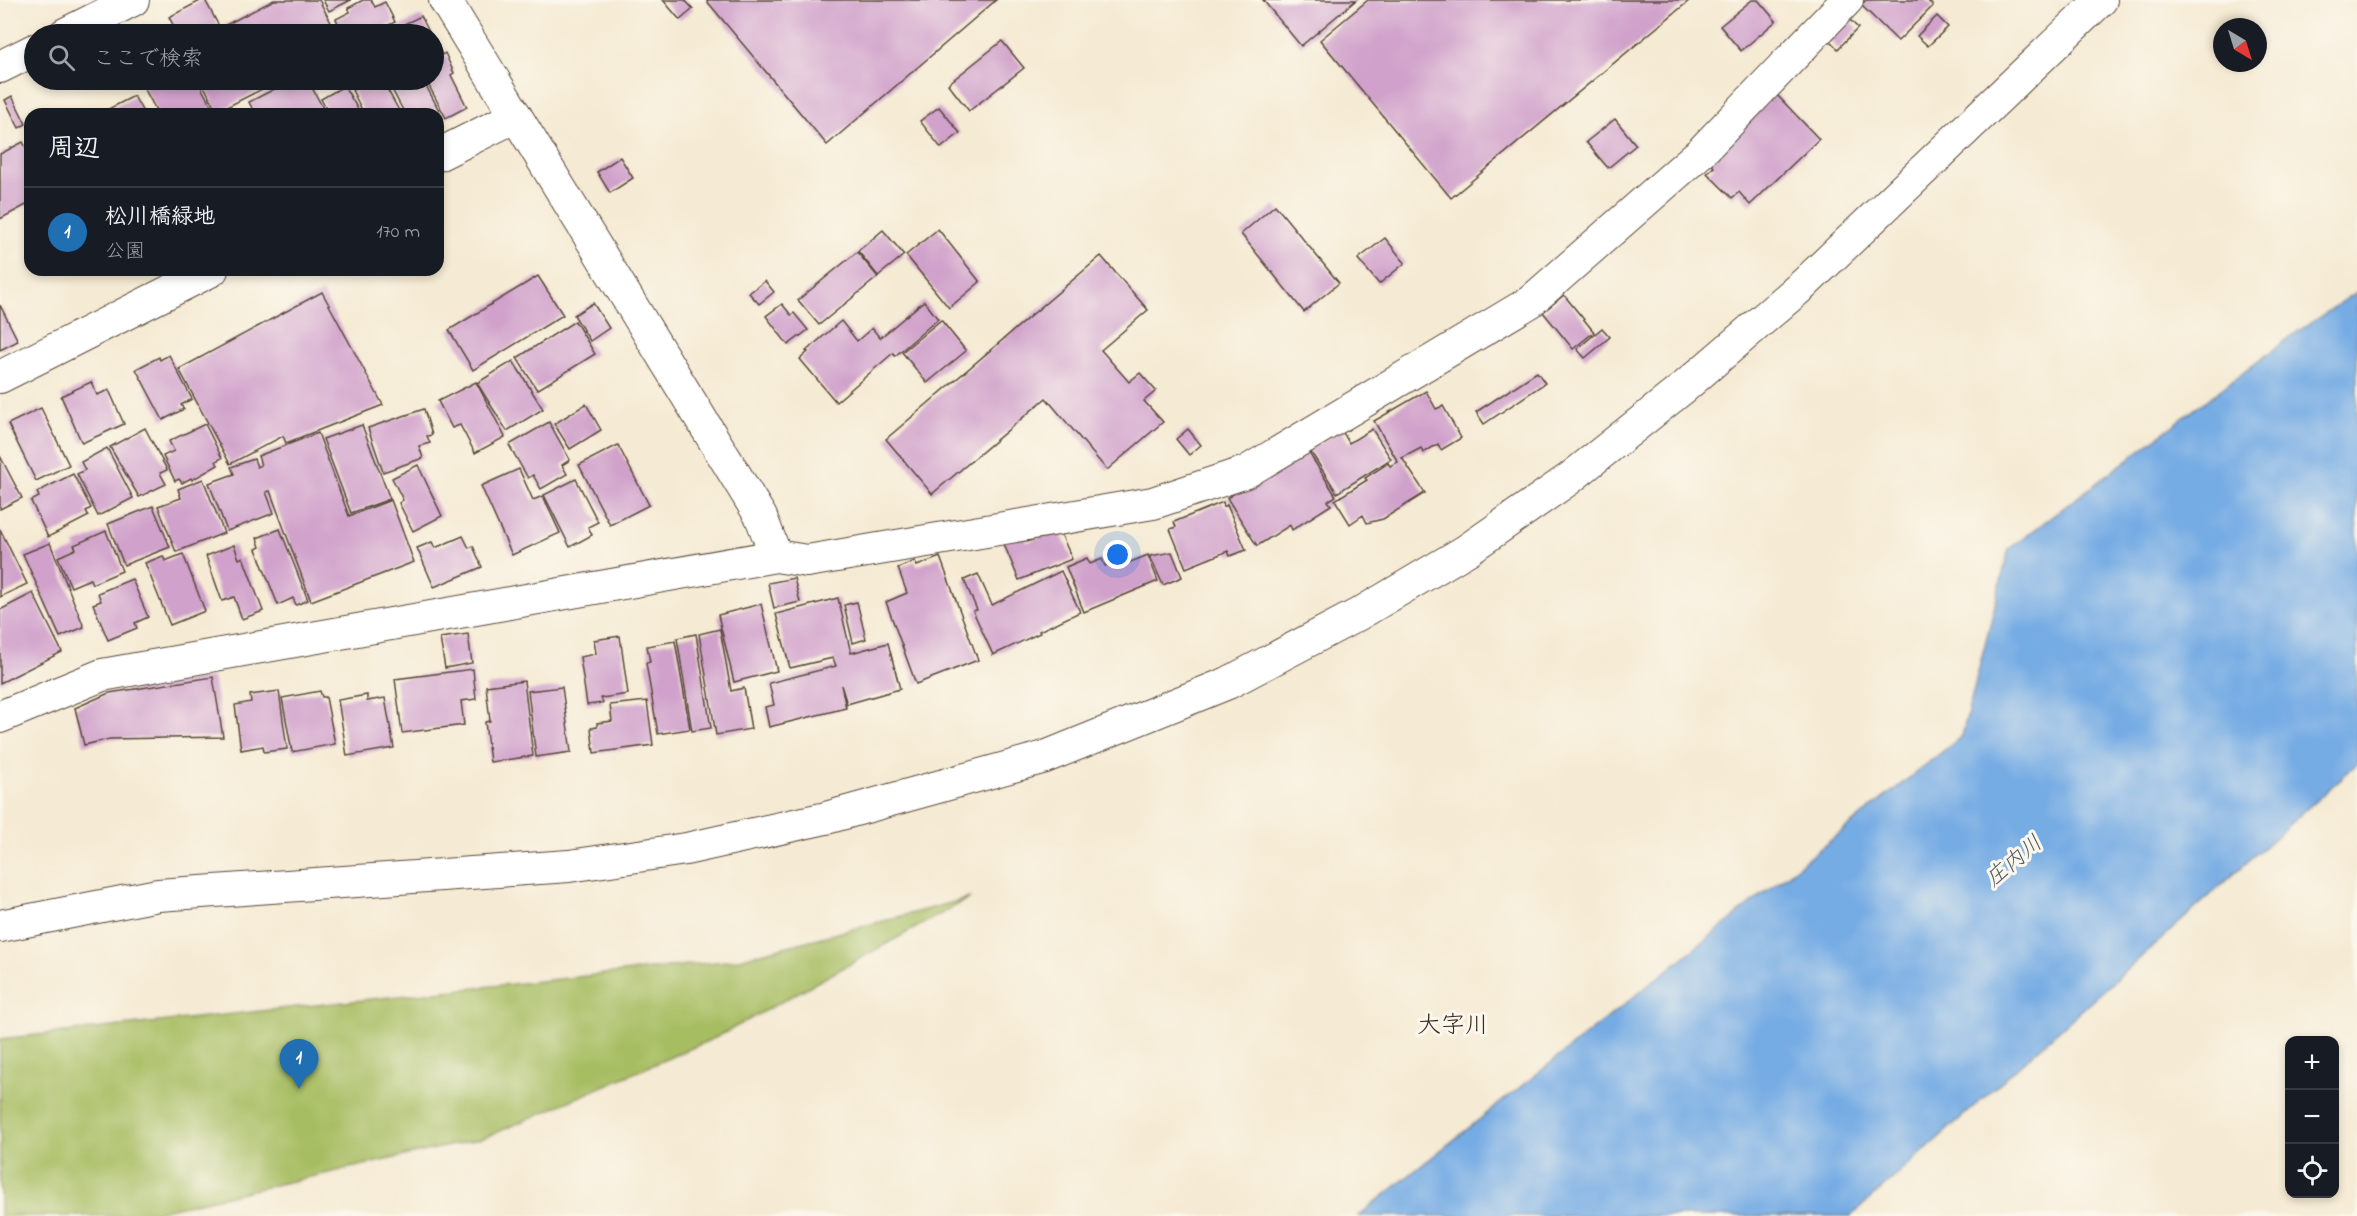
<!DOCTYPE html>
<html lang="ja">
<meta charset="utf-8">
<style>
:root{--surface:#171b24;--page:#242831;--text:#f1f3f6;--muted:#9ea1a6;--line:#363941;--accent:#1f6fb2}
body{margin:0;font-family:"Indie Flower","Klee One",sans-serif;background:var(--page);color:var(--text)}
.controls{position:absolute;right:18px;bottom:18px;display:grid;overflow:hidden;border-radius:12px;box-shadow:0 3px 9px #0003}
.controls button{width:54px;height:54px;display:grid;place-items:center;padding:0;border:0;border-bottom:2px solid var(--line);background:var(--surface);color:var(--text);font:30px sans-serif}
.compass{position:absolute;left:2213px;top:18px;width:54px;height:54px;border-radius:50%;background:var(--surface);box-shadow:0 3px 9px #0003;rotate:142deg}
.you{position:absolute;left:1118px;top:555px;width:21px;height:21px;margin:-15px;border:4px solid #fff;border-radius:50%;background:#1a73e8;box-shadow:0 0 0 9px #1a73e833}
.badge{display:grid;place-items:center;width:39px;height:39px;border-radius:50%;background:var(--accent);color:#fff;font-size:20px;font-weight:700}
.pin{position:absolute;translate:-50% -50px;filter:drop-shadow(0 2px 3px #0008)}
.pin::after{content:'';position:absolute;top:32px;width:21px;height:18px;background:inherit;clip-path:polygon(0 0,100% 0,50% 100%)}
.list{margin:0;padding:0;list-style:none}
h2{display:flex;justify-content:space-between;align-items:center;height:78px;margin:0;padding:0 24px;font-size:26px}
h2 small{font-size:20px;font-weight:400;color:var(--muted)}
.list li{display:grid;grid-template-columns:39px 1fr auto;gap:18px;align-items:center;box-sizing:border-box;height:90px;padding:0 24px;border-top:2px solid var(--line)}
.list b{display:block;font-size:22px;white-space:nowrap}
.list p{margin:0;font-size:20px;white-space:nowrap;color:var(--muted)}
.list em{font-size:20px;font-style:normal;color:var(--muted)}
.icon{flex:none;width:33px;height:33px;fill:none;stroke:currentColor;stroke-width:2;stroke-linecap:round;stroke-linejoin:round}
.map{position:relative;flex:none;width:2357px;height:1216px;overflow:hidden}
.search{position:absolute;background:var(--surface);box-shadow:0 3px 9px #0003;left:24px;top:24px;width:420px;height:66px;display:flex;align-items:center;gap:15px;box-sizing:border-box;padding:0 21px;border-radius:33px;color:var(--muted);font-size:22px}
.panel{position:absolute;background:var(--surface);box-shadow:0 3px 9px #0003;left:24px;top:108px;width:420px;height:168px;border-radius:18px}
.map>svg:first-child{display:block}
.green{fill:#a7bd62;stroke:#717440;stroke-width:1.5}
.water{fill:#76ace4;stroke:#586b81;stroke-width:1.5}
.building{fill:#d0a1cb}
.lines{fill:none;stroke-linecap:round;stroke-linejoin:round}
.street-casing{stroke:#574739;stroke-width:34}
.street{stroke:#fff;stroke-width:32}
.labels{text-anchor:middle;stroke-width:6;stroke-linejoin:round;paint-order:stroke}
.water-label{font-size:22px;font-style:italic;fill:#505863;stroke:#fbf7ec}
.quarter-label{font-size:24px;fill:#3b2a1e;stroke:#fbf7ec}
</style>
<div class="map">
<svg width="2357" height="1216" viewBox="0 0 2357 1216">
<rect width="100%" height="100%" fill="#fbf7ec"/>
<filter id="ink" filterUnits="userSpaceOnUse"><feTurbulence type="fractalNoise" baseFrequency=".0167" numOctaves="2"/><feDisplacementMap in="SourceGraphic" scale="12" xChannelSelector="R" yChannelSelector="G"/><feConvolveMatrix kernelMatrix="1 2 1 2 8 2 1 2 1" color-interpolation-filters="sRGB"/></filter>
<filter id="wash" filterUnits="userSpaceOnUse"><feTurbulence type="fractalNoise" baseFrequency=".008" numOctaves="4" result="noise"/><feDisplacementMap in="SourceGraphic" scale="24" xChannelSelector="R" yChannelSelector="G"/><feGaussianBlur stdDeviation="1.35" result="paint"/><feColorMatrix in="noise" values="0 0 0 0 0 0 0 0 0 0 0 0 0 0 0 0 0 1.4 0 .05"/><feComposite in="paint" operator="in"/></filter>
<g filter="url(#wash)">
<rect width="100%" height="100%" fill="#f5ead3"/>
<polygon class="green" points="970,898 717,1037 484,1138 137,1216 0,1216 0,1039 735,960"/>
<polygon class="water" points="2357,292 2357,764 1851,1216 1358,1216 1962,736 2009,549 2297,332"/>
<g id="blocks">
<g class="building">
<polygon points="202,0 205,0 220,28 274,0 319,0 337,34 178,34 169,17"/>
<polygon points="323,0 351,0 329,11"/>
<polygon points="363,0 371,0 375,7 385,2 395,22 371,34 344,34 336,19 350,12 348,8"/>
<polygon points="663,0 685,0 693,9 680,20"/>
<polygon points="706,0 996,0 827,145"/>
<polygon points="1263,0 1356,0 1301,46"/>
<polygon points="1368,0 1690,0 1451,198 1320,40"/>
<polygon points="1752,0 1758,0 1776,21 1741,51 1720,26"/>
<polygon points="1866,0 1927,0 1933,6 1898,41 1861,5"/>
<polygon points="421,16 430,34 384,34"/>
<polygon points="1937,16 1948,27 1928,46 1917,36"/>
<polygon points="1848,18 1858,28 1838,49 1828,39"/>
<polygon points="434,38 442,55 445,53 454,73 451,75 467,107 446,118 426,80 434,80"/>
<polygon points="1002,41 1024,68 969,111 948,84"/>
<polygon points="140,80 197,80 214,111 208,114 158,114"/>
<polygon points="201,80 280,80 217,112"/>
<polygon points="292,80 308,80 326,114 255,114 249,102"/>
<polygon points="372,80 382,80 401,114 364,114 352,90"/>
<polygon points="387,80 423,80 443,118 438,121 438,114 420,114 418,110 411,114 405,114"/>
<polygon points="344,86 361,114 329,114 321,99"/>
<polygon points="1776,94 1819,139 1750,205 1739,192 1732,198 1707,173 1714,167 1707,160"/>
<polygon points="12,96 26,124 19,128 5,100"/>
<polygon points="134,96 144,114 99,114"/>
<polygon points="939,107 960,133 941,148 920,121"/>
<polygon points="1615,119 1636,145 1608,168 1586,142"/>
<polygon points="23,142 30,155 30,203 0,219 0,154"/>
<polygon points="620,157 633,178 610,193 597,172"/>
<polygon points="1275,205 1339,283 1304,312 1241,234"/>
<polygon points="938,229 980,282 949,308 906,255"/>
<polygon points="883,230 904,255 878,276 858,251"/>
<polygon points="1385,238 1405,263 1379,284 1358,259"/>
<polygon points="857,252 878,277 819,325 798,300"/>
<polygon points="1101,256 1148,310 1101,350 1129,382 1140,373 1156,391 1144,401 1163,422 1107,470 1046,398 932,494 886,439"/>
<polygon points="538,276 563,315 473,370 449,330"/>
<polygon points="765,281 774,292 759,304 749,293"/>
<polygon points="322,292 383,405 286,443 283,436 230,464 179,369"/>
<polygon points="1564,295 1594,332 1573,349 1543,312"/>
<polygon points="924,301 938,319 895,356 893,353 836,402 800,359 808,352 806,351 841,321 857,341 872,328 880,338"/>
<polygon points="593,303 609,328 590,341 574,315"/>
<polygon points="782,304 791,315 794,313 808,330 788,345 766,316"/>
<polygon points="0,305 18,341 0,350"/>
<polygon points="941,320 966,351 927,383 902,352"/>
<polygon points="575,321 595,354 537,390 517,358"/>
<polygon points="1602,328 1610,337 1585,358 1577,349"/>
<polygon points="169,355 192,399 181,405 184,409 163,420 136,369 159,357 160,360"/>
<polygon points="513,361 543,409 507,431 477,383"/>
<polygon points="1537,372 1545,383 1484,424 1476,412"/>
<polygon points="91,382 97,395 109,390 124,424 82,443 61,396"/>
<polygon points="476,382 505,437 475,453 460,425 452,428 438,401"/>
<polygon points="1426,391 1436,409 1443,406 1461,438 1441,450 1438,444 1423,453 1421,448 1402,458 1425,493 1383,519 1367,523 1363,515 1350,524 1335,500 1367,480 1365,478 1388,463 1390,466 1398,462 1374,421"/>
<polygon points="586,404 601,430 570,449 554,424"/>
<polygon points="41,408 69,465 36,481 8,424"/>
<polygon points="424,409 432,435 427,436 430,443 419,446 423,458 383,472 368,428"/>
<polygon points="549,422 570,460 562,465 567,474 541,489 533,475 528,478 509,445"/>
<polygon points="205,424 222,458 216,461 218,465 192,480 191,478 182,483 179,479 175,481 163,456 174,451 169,441"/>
<polygon points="362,425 390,499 351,513 323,439"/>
<polygon points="145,428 167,470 160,473 166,484 139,497 110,447"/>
<polygon points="1188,429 1201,445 1189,455 1176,439"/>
<polygon points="1341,429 1349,443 1372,429 1391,459 1337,493 1309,449"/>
<polygon points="318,433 349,516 391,500 414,562 311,601 270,491 266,492 274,513 227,531 209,483 234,474 231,467 254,459 257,467 261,465 258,456"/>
<polygon points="618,445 649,505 610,525 579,465"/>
<polygon points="107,448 133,498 98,516 77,474 85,470 81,462"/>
<polygon points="1306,448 1336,496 1328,501 1331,505 1292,530 1290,525 1257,546 1227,498"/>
<polygon points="0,456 22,498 0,509"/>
<polygon points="418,465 442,516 413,531 399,503 403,500 392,478"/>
<polygon points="519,469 533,500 543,496 560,533 512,555 481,486"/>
<polygon points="73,474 91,508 86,511 89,516 48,537 31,501 39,497 37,492"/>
<polygon points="203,479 224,533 176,552 158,506 181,498 178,489"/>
<polygon points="576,479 598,522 588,527 592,535 570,547 544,495"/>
<polygon points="1223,502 1224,507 1227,505 1246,550 1230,556 1228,551 1186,568 1170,529 1176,527 1174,522"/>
<polygon points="153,506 170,547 124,565 108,524"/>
<polygon points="0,529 27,584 0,597"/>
<polygon points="280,529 308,600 296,605 293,598 278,605 256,549 260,547 257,538"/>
<polygon points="1059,529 1072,559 1019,580 1003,542 1024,534 1027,542"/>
<polygon points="106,531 122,571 92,584 90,579 71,587 58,557 76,549 74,545"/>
<polygon points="463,536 469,548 473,546 482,567 434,587 417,548 432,542 435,548"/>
<polygon points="50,543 84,627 60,637 23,554"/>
<polygon points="234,545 239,559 243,557 263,611 242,619 234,597 222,601 206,556"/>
<polygon points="1172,552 1182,577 1163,585 1150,556"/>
<polygon points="183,554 205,611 170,625 145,563 163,556 165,561"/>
<polygon points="1148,555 1158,581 1084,612 1066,567 1087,558 1090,564 1102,559 1105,566 1126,557 1128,563"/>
<polygon points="940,557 978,660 916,684 886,602 907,593 898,568 915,561 917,566"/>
<polygon points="1061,571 1080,612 1039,631 1040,633 993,655 973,611 977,610 964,580 978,574 992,605"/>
<polygon points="794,578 800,602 774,608 768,583"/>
<polygon points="132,579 148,617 135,623 137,628 108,640 93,604 101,601 98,593"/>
<polygon points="33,593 62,652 0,683 0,610"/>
<polygon points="838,598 851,653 888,643 900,689 847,704 841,685 846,708 769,727 765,707 774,705 769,683 836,666 833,658 790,668 776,614"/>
<polygon points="857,602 866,639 853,643 844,605"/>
<polygon points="761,604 777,671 734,682 718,615"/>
<polygon points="720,629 731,691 744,688 751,729 716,735 699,634"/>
<polygon points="468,634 472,663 445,668 440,638"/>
<polygon points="696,634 711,728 692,731 677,638"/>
<polygon points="620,636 628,694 601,698 603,703 587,705 580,657 596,654 594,640"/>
<polygon points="675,641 690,729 658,734 646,663 650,662 647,646"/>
<polygon points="473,669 476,699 461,701 464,725 402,733 395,679"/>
<polygon points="213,677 223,737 110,739 84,745 75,708 109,693"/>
<polygon points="524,681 533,756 490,762 485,722 490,721 486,686"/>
<polygon points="562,687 571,752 536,757 528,691"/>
<polygon points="279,691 287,749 264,752 263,746 241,750 235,705 251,702 250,695"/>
<polygon points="320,691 322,697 326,697 335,744 292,752 282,698"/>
<polygon points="367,695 367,701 385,698 394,748 347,756 338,700"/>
<polygon points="647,701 653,745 594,753 591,728 597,727 597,723 612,721 610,705"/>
</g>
</g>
</g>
<g filter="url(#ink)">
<use href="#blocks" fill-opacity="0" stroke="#574739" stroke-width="1.5"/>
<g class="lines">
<g class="street-casing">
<g id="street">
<polyline points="445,0 761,517 776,556"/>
<polyline points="65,34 133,0"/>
<polyline points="0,67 34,50"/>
<polyline points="438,155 516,116"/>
<polyline points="0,377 212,270"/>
<polyline points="0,717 102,675 776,556 807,561 1153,503 1246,472 1530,302 1701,152 1847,0"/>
<polyline points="0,926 158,895 569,866 686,849 826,818 1045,757 1228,683 1359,614 1467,550 1569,479 1682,389 1804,284 2101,0"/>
</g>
</g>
<use href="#street" class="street"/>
</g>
</g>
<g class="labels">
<g class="water-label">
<text transform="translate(2013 860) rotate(-40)" y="8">庄内川</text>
</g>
<g class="quarter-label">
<text x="1453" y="1032">大字川</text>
</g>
</g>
</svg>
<div class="controls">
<button>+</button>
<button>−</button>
<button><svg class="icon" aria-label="locate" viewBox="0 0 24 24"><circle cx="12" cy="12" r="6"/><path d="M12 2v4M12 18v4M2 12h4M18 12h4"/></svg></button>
</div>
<svg class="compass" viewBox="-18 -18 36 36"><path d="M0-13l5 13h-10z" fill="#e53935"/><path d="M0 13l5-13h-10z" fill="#9ea1a6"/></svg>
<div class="you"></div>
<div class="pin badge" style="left:299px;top:1089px">1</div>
<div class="search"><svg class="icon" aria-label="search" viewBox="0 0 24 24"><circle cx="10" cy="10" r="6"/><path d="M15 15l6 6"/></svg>ここで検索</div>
<section class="panel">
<h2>周辺<small></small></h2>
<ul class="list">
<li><span class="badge">1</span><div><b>松川橋緑地</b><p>公園</p></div><em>170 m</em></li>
</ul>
</section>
</div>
